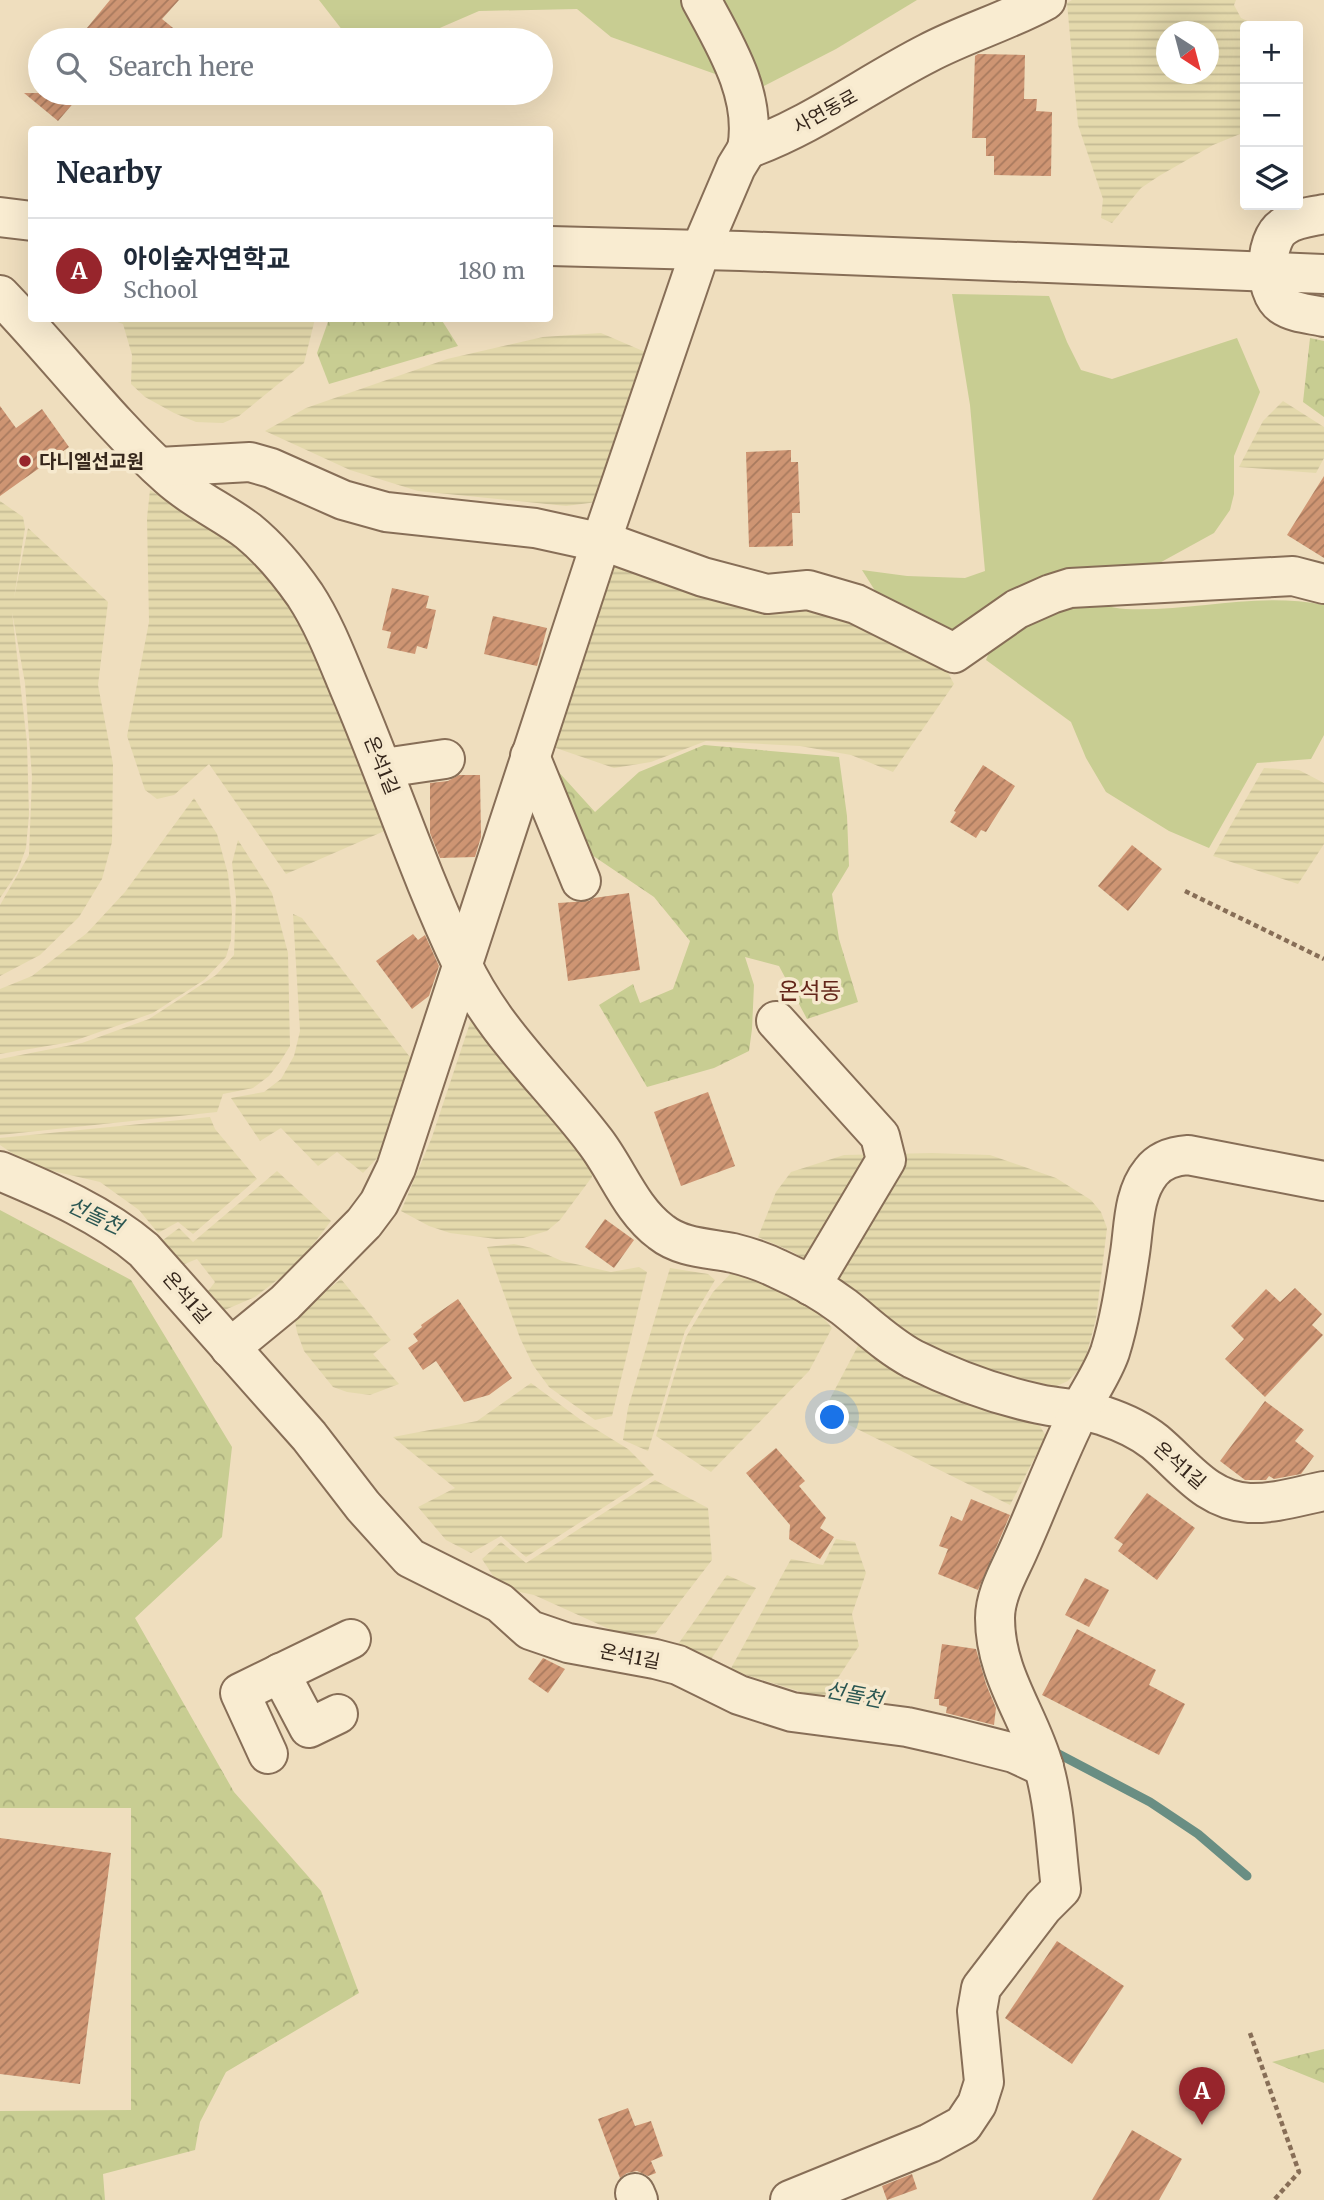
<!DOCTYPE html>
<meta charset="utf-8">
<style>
:root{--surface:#fff;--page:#f6f6f7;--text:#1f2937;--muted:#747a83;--line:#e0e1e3;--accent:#97252c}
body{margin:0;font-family:Merriweather,"Noto Sans KR",serif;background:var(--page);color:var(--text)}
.controls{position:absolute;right:21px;top:21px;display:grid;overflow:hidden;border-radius:7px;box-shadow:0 7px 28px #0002}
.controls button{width:63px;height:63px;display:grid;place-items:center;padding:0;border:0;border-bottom:2px solid var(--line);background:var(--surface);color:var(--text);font:35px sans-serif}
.compass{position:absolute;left:1156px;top:21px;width:63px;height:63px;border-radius:50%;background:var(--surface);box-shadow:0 7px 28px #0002;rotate:144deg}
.you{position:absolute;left:833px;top:1418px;width:24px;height:24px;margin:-18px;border:5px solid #fff;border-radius:50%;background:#1a73e8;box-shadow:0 0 0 10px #1a73e833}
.badge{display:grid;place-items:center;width:46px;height:46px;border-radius:50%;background:var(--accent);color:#fff;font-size:23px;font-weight:700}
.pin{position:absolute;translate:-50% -58px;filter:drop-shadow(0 2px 4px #0008)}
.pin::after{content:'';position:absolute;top:37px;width:24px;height:21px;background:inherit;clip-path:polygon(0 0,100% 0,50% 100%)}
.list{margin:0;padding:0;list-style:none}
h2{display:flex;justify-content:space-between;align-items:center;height:91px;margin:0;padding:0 28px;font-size:30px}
h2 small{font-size:23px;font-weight:400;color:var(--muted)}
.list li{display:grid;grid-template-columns:46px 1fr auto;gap:21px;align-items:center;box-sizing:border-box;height:105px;padding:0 28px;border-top:2px solid var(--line)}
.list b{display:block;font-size:26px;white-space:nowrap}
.list p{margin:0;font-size:23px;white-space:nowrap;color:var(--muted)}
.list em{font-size:23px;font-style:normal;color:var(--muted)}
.icon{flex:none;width:38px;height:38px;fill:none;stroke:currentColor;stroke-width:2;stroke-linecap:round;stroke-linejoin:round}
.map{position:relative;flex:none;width:1324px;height:2200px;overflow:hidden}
.search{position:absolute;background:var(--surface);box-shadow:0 7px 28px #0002;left:28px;top:28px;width:525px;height:77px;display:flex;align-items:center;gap:18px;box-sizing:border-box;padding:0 24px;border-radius:38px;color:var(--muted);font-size:26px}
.panel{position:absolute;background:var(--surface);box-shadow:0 7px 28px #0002;left:28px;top:126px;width:525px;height:196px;border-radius:7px}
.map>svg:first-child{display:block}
.farmland{fill:url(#farmland-rules);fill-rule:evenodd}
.green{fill:#c8cd92}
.forest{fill:url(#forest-crowns)}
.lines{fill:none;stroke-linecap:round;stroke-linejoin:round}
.stream{stroke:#698e83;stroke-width:9}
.building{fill:url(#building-hatch)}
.minor-casing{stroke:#876e57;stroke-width:42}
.path{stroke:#876e57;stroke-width:4.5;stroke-dasharray:5 3.5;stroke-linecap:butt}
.minor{stroke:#f9ecd1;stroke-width:38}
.poi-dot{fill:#97252c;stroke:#f6e9ce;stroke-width:2.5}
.labels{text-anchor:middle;stroke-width:7;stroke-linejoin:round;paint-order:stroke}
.street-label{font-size:19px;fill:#36271c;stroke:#f6e9ce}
.poi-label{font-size:19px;font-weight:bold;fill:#36271c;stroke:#f6e9ce;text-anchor:start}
.water-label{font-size:21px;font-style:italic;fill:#2a5652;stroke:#f6e9ce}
.quarter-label{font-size:23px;fill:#64261a;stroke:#f6e9ce}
</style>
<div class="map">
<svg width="1324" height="2200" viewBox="0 0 1324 2200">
<defs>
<pattern id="farmland-rules" width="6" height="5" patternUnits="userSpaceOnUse" patternTransform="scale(1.75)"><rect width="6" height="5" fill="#e4d9ac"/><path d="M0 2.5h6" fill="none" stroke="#c4ba93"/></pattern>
<pattern id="forest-crowns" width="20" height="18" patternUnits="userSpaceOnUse" patternTransform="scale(1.75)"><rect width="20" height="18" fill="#c8cd92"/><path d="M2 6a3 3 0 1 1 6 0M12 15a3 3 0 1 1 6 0" fill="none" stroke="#acb07d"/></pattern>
<pattern id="building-hatch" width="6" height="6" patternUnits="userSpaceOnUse" patternTransform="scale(1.75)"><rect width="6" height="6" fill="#ce9573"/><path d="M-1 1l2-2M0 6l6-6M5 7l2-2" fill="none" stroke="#a87a5e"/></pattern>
</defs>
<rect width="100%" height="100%" fill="#efdebe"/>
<g class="farmland">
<path d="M 1072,0 L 1236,0 L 1234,5 L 1241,18 L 1259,26 L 1245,26 L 1245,132 L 1213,145 L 1159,176 L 1141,188 L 1112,223 L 1101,218 L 1103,199 L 1078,125 L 1067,3 ZM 1166,32 L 1208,32 L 1208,74 L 1166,74 Z"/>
<polygon points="109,319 315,319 304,363 239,416 223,423 196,422 174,413 145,397 131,384 132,355 123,324"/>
<polygon points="601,333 657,357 597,502 566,506 418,491 350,470 265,431 306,408 447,359 543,337"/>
<polygon points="1283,401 1324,427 1324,458 1316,473 1239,467 1263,421"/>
<polygon points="150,490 236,544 284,597 329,680 389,829 286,874 209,764 174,795 157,799 145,790 127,736 149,622 147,518"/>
<polygon points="0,501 23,517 25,528 14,598 28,528 108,602 98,685 113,764 112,842 102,879 79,917 40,955 0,976 0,905 29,855 32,777 25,683 12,612 27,743 29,814 26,848 17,873 0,898"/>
<polygon points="610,552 821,604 943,663 954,684 893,772 851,755 800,746 706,741 651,762 614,768 553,747"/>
<polygon points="1264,768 1299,770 1324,783 1324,844 1298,884 1213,856"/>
<polygon points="194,798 217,834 228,874 232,912 231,940 226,957 204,980 153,1013 71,1042 0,1054 0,989 32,976 87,933 125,892"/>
<polygon points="238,840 272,893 288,953 290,1046 280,1062 269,1076 253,1088 223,1094 217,1112 0,1135 0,1059 82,1043 149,1019 216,975 234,955 236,898 232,863"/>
<polygon points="293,914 302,918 420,1070 404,1130 363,1173 337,1152 318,1166 281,1128 260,1141 231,1098 264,1092 281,1079 294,1056 300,1031"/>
<polygon points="473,1014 592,1162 592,1177 560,1220 547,1231 523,1238 496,1239 450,1233 429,1226 401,1211 432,1137"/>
<polygon points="210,1117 215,1129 257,1179 193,1234 178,1222 158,1233 139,1210 100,1182 31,1166 0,1145 0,1138"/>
<polygon points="932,1153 990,1155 1056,1178 1091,1200 1101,1212 1107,1228 1096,1319 1084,1364 1068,1381 1048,1390 1014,1380 910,1338 830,1274 791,1251 758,1237 776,1192 791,1172 844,1155"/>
<polygon points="277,1171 331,1221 298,1264 255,1297 220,1312 205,1295 215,1282 197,1259 177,1267 159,1243 179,1228 193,1242"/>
<polygon points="514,1244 532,1248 562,1261 611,1272 639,1267 647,1272 612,1416 595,1420 549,1387 533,1365 520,1338 487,1247"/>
<polygon points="670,1268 708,1274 715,1280 685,1331 648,1451 623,1440 628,1408"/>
<polygon points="734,1270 771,1283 815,1308 832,1328 809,1371 711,1472 656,1436 686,1337 713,1292"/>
<polygon points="341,1279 391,1340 373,1354 399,1384 370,1395 347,1392 333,1387 304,1351 297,1332 294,1316"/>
<polygon points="861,1340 1016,1416 1038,1423 1046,1436 1010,1505 823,1412"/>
<polygon points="531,1383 581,1420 628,1449 654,1475 526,1557 501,1536 471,1553 446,1540 418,1507 455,1488 393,1437 477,1421"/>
<polygon points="655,1480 708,1508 712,1560 655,1634 627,1637 534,1595 501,1588 482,1559 501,1542 526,1563"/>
<polygon points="836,1539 855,1542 866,1573 852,1614 859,1646 824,1699 730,1670 791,1559 823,1565"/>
<polygon points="727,1575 756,1588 710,1661 676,1647"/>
</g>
<g class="green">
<polygon points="319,0 687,0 718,75 611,37 577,9 479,11 412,40 350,40"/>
<polygon points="716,0 917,0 836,49 762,87"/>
<polygon points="952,294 1049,296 1067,342 1081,370 1112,379 1237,338 1260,392 1234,456 1234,494 1230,510 1214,533 1154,566 954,636 879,597 862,570 907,576 965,578 985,571 970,405"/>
<path d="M 1078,599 C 1093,602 1110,608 1126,609 C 1192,612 1258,591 1324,605 L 1324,735 L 1311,759 L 1257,763 L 1209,848 L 1169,831 L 1106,792 L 1086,758 L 1071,722 L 986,660 L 991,647 L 1029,621 Z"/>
</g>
<g class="forest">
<polygon points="329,319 441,319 458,346 329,384 317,353"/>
<polygon points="1310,338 1324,341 1324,417 1303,402"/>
<polygon points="704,745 839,757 847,816 849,866 832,894 839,939 858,1002 807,1019 779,966 745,957 754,985 752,1029 749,1051 714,1068 647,1087 599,1005 633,984 640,1003 673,989 690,941 654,897 580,847 555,768 595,812 639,772"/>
<polygon points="0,1210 131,1280 232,1447 222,1537 135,1618 234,1792 321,1891 359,1993 226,2072 200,2122 195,2150 103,2174 105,2200 0,2200 0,2111 131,2110 131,1808 0,1808"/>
<polygon points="1324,2049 1324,2083 1272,2062"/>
</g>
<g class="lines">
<polyline class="stream" points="1051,1750 1150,1802 1198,1834 1247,1876"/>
</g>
<g class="building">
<polygon points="110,0 179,0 162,19 188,40 77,40"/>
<polygon points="978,54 1025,55 1024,99 1037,99 1036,111 1052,112 1051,176 994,175 994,156 986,156 986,138 972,138 975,56"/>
<polygon points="24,93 82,93 58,121"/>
<polygon points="0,406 16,428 42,409 69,447 0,496"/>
<polygon points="791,450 791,462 798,462 800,513 792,513 793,546 749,547 746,452"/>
<polygon points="1324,476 1324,558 1287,535"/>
<polygon points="392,588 429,596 426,608 436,610 427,649 417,646 415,654 387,648 391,632 382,630"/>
<polygon points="493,616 547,628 537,666 484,654"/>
<polygon points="983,765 1015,786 986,832 981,830 976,838 950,822 956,812 954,811"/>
<polygon points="459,775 480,775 481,837 475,857 440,858 430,833 430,783 448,781"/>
<polygon points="1132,845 1162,869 1128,911 1098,886"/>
<polygon points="629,893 640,970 568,981 558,903 589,901 594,898"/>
<polygon points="413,934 418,940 425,935 439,966 429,996 412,1009 376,961"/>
<polygon points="708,1092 735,1166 681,1186 654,1112"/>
<polygon points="605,1219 634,1240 614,1268 585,1247"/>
<polygon points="1295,1288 1322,1314 1312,1325 1323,1335 1265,1397 1225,1359 1244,1339 1231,1326 1266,1289 1280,1302"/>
<polygon points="458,1299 512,1378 489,1395 464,1402 436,1361 423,1370 408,1348 418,1341 413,1334 422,1327 421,1325"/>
<polygon points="1265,1401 1304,1430 1295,1441 1314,1456 1301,1474 1274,1479 1269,1476 1266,1480 1245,1480 1220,1461"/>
<polygon points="776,1448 805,1481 799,1486 826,1518 820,1528 834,1537 820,1559 789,1539 790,1525 746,1473"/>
<polygon points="1147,1493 1195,1528 1157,1580 1118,1551 1123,1544 1114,1538"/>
<polygon points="971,1499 1010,1515 978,1590 938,1574 948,1549 939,1546 951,1516 962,1521"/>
<polygon points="1085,1578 1109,1590 1089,1627 1065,1615"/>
<polygon points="1077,1629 1156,1670 1149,1685 1185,1704 1159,1755 1042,1695"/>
<polygon points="942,1644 976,1649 986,1684 996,1708 994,1725 946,1713 947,1707 939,1705 939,1699 934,1699"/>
<polygon points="543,1658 565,1669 548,1693 528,1679"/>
<polygon points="0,1838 111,1853 80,2084 0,2074"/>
<polygon points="1057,1941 1124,1986 1072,2064 1005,2018"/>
<polygon points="628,2108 635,2126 651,2121 663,2156 651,2161 656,2173 648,2176 637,2171 627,2173 620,2178 598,2119"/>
<polygon points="1132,2130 1182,2159 1159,2200 1092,2200"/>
<polygon points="912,2174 917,2189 887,2200 882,2186"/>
</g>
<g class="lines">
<g class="minor-casing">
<g id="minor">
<path d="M 701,0 C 726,46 757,96 747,149 C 812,126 867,84 928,53 C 966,33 1008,21 1046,0"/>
<path d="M 1324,214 C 1310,217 1294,218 1283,227 C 1264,240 1263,291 1282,305 C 1293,313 1311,314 1324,317"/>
<polyline points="0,217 32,221"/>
<polyline points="550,246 741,251 1324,274"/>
<path d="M 0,295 C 57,354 109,423 169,477 C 193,499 223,512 248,531 C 270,549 289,572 305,595 C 326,627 339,664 354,699 C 391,787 421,878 462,964 C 493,1031 550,1082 594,1140 C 617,1169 630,1209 661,1232 C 681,1248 708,1248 733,1253 C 749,1257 764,1262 778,1269 C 801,1279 824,1292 844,1307 C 867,1325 887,1345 913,1359 C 951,1378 997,1395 1039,1404 C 1061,1409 1082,1408 1104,1416 C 1122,1422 1140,1430 1155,1442 C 1185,1467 1206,1500 1249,1503 C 1274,1504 1299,1496 1324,1491"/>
<polyline points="159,467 250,462 271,468 343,500 386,512 535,528 617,546 703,577 767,594 808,590 856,604 954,653 1017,609 1051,594 1070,588 1293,576 1324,584"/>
<polyline points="530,756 581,881"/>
<polyline points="384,768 445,759"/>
<polyline points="776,1021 880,1136 886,1160 811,1286"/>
<path d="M 0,1171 C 50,1192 102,1214 144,1250 L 309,1436 L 363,1506 L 410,1558 L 500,1603 L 530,1630 L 568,1643 L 655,1659 L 678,1665 L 739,1695 L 792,1712 L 907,1727 L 947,1736 L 1014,1753 L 1044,1767"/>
<polyline points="230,1348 285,1303 364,1223 379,1203 396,1168 601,542 701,249 736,167 747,149"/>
<polyline points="280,1673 309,1728 338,1714"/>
<polyline points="268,1754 240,1693 351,1639"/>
<polyline points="635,2193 638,2200"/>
<path d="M 790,2200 L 930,2143 L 963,2125 L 977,2104 L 984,2082 L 977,2011 L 981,1988 L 1043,1907 L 1061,1889 C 1056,1849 1055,1807 1044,1768 C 1030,1716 995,1676 995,1618 C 995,1594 1010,1570 1019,1549 C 1040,1502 1058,1453 1081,1408 C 1091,1389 1103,1372 1110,1352 C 1120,1320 1125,1286 1130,1253 C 1134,1227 1133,1194 1151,1172 C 1160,1160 1174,1156 1188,1155 L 1324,1181"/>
</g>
</g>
<g class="path">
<polyline points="1185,891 1324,959"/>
<polyline points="1250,2033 1299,2172 1274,2200"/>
</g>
<use href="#minor" class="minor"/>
</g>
<circle class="poi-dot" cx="25" cy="461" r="7"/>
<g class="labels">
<g class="street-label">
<text transform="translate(825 111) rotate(-29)" y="7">사연동로</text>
<text transform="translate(382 765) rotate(68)" y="7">온석1길</text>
<text transform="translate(187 1297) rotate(49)" y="7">온석1길</text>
<text transform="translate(1180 1465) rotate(41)" y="7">온석1길</text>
<text transform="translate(630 1656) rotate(11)" y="7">온석1길</text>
</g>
<g class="poi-label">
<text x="39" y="468">다니엘선교원</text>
</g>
<g class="water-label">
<text transform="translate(95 1216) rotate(25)" y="7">선돌천</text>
<text transform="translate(854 1695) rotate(11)" y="7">선돌천</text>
</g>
<g class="quarter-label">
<text x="810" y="999">온석동</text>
</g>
</g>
</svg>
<div class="controls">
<button>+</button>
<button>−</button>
<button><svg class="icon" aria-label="layers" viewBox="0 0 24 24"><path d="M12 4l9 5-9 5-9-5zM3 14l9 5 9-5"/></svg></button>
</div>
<svg class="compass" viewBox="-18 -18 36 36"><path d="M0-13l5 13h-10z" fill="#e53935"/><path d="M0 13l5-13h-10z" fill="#747a83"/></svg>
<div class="you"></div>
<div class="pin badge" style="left:1202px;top:2125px">A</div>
<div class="search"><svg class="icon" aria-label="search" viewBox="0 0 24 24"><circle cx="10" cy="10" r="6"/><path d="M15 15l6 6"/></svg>Search here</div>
<section class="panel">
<h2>Nearby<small></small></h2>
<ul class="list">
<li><span class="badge">A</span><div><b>아이숲자연학교</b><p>School</p></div><em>180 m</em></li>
</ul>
</section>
</div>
